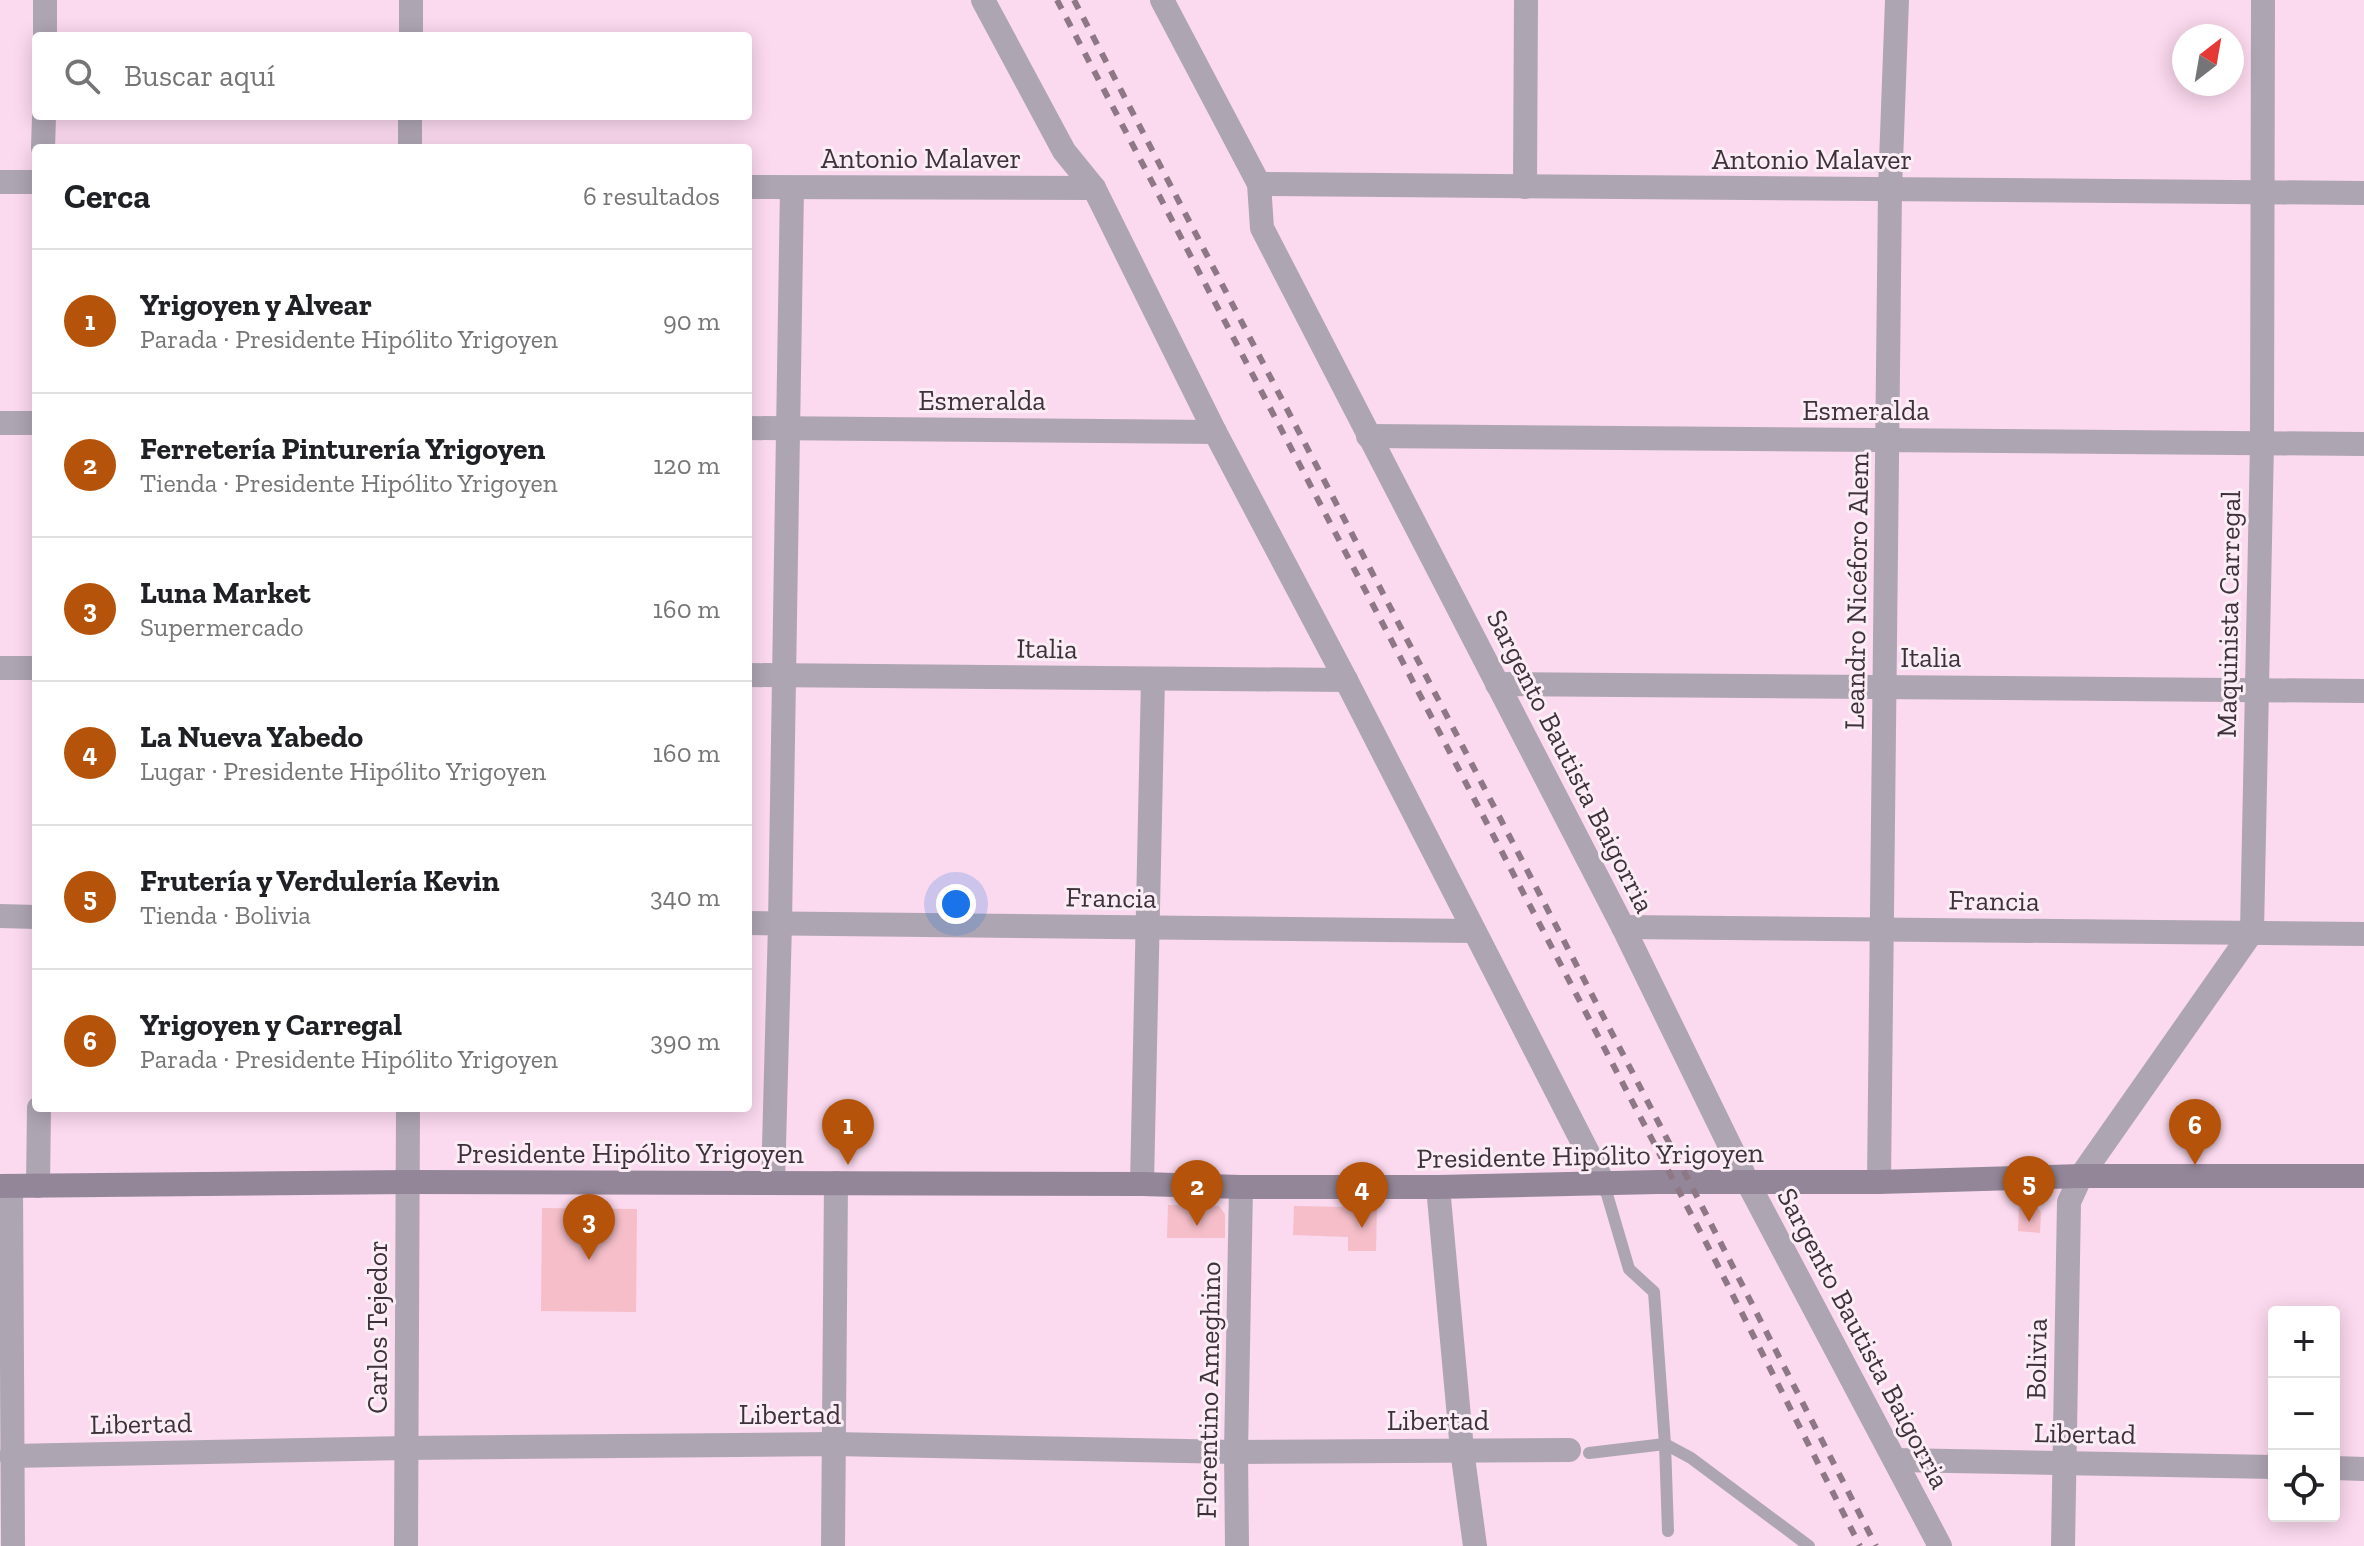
<!DOCTYPE html>
<html lang="es">
<meta charset="utf-8">
<style>
:root{--surface:#fff;--page:#f6f6f6;--text:#202124;--muted:#757577;--line:#e0e0e0;--accent:#b45309}
body{margin:0;font-family:"Zilla Slab",serif;background:var(--page);color:var(--text)}
.controls{position:absolute;right:24px;bottom:24px;display:grid;overflow:hidden;border-radius:8px;box-shadow:0 4px 20px #0003}
.controls button{width:72px;height:72px;display:grid;place-items:center;padding:0;border:0;border-bottom:2px solid var(--line);background:var(--surface);color:var(--text);font:40px sans-serif}
.compass{position:absolute;left:2172px;top:24px;width:72px;height:72px;border-radius:50%;background:var(--surface);box-shadow:0 4px 20px #0003;rotate:31deg}
.you{position:absolute;left:956px;top:904px;width:28px;height:28px;margin:-20px;border:6px solid #fff;border-radius:50%;background:#1a73e8;box-shadow:0 0 0 12px #1a73e833}
.badge{display:grid;place-items:center;width:52px;height:52px;border-radius:50%;background:var(--accent);color:#fff;font-size:26px;font-weight:700}
.pin{position:absolute;translate:-50% -66px;filter:drop-shadow(0 2px 4px #0008)}
.pin::after{content:'';position:absolute;top:42px;width:28px;height:24px;background:inherit;clip-path:polygon(0 0,100% 0,50% 100%)}
.list{margin:0;padding:0;list-style:none}
h2{display:flex;justify-content:space-between;align-items:center;height:104px;margin:0;padding:0 32px;font-size:34px}
h2 small{font-size:26px;font-weight:400;color:var(--muted)}
.list li{display:grid;grid-template-columns:52px 1fr auto;gap:24px;align-items:center;box-sizing:border-box;height:144px;padding:0 32px;border-top:2px solid var(--line)}
.list b{display:block;font-size:30px;white-space:nowrap}
.list p{margin:0;font-size:26px;white-space:nowrap;color:var(--muted)}
.list em{font-size:26px;font-style:normal;color:var(--muted)}
.icon{flex:none;width:44px;height:44px;fill:none;stroke:currentColor;stroke-width:2;stroke-linecap:round;stroke-linejoin:round}
.map{position:relative;flex:none;width:2364px;height:1546px;overflow:hidden}
.search{position:absolute;background:var(--surface);box-shadow:0 4px 20px #0003;left:32px;top:32px;width:720px;height:88px;display:flex;align-items:center;gap:20px;box-sizing:border-box;padding:0 28px;border-radius:8px;color:var(--muted);font-size:30px}
.panel{position:absolute;background:var(--surface);box-shadow:0 4px 20px #0003;left:32px;top:144px;width:720px;height:968px;border-radius:8px}
.map>svg:first-child{display:block}
.building{fill:#f5bec9}
.lines{fill:none;stroke-linecap:round;stroke-linejoin:round}
.lane{stroke:#aea5b2;stroke-width:12}
.street{stroke:#aea5b2;stroke-width:24}
.secondary{stroke:#938699;stroke-width:24}
.rail{stroke:#8e7886;stroke-width:6;stroke-dasharray:10 10;stroke-linecap:butt}
.labels{text-anchor:middle;stroke-width:6;stroke-linejoin:round;paint-order:stroke}
.street-label{font-size:28px;fill:#3e3139;stroke:#fbedf6}
</style>
<div class="map">
<svg width="2364" height="1546" viewBox="0 0 2364 1546">
<rect width="100%" height="100%" fill="#fbd9ee"/>
<g class="building">
<polygon points="1348,1204 1377,1205 1376,1251 1348,1251 1348,1237 1293,1235 1294,1206 1348,1207"/>
<polygon points="2019,1204 2034,1204 2041,1212 2040,1233 2018,1231"/>
<polygon points="1168,1205 1219,1206 1225,1214 1225,1238 1167,1238"/>
<polygon points="542,1208 637,1209 636,1312 541,1311"/>
</g>
<g class="lines">
<g class="lane">
<polyline points="1604,1184 1629,1269 1654,1292 1665,1444 1668,1531"/>
<polyline points="1589,1453 1665,1444 1691,1458 1809,1546"/>
</g>
<g class="street">
<polyline points="983,0 1064,151 1094,188 1215,432 1346,680 1604,1184"/>
<polyline points="1162,0 1259,184 1262,228 1623,927 1748,1183 1940,1546"/>
<polyline points="45,36 45,0"/>
<polyline points="411,36 411,0"/>
<polyline points="43,148 44,116"/>
<polyline points="410,148 410,116"/>
<polyline points="0,182 36,182"/>
<polyline points="1259,184 2364,193"/>
<polyline points="748,187 1094,188"/>
<polyline points="1525,187 1526,0"/>
<polyline points="0,423 36,423"/>
<polyline points="748,428 1215,432"/>
<polyline points="1368,436 2364,444"/>
<polyline points="0,668 36,668"/>
<polyline points="748,675 1346,680"/>
<polyline points="1497,684 2364,691"/>
<polyline points="0,916 36,917"/>
<polyline points="748,923 1474,931"/>
<polyline points="1623,927 2364,934"/>
<polyline points="1879,1182 1890,189 1897,0"/>
<polyline points="773,1183 780,924 792,188"/>
<polyline points="1142,1184 1153,679"/>
<polyline points="11,1186 13,1546"/>
<polyline points="38,1186 39,1108"/>
<polyline points="1438,1187 1462,1450 1475,1546"/>
<polyline points="11,1456 406,1448 833,1444 1236,1452 1569,1450"/>
<polyline points="1895,1460 2274,1467"/>
<polyline points="2334,1468 2364,1469"/>
<polyline points="406,1546 408,1108"/>
<polyline points="833,1546 836,1183"/>
<polyline points="1237,1546 1236,1452 1241,1187"/>
<polyline points="2063,1546 2069,1202 2081,1176 2252,932 2262,443 2263,0"/>
</g>
<polyline class="secondary" points="0,1186 408,1182 1142,1184 1241,1187 1438,1187 1658,1182 1879,1182 2081,1176 2364,1176"/>
<g class="rail">
<polyline points="1057,0 1715,1260 1860,1546"/>
<polyline points="1074,0 1690,1183 1876,1546"/>
</g>
</g>
<g class="labels">
<g class="street-label">
<text x="921" y="168">Antonio Malaver</text>
<text x="1812" y="169">Antonio Malaver</text>
<text x="982" y="410">Esmeralda</text>
<text x="1866" y="420">Esmeralda</text>
<text transform="translate(1856 591) rotate(-89)" y="10">Leandro Nicéforo Alem</text>
<text transform="translate(2228 614) rotate(-89)" y="10">Maquinista Carregal</text>
<text transform="translate(1047 648) rotate(1)" y="10">Italia</text>
<text x="1931" y="667">Italia</text>
<text transform="translate(1571 761) rotate(63)" y="10">Sargento Bautista Baigorria</text>
<text transform="translate(1111 897) rotate(1)" y="10">Francia</text>
<text transform="translate(1994 900) rotate(1)" y="10">Francia</text>
<text x="630" y="1163">Presidente Hipólito Yrigoyen</text>
<text transform="translate(1590 1155) rotate(-1)" y="10">Presidente Hipólito Yrigoyen</text>
<text transform="translate(377 1327) rotate(-90)" y="10">Carlos Tejedor</text>
<text transform="translate(1864 1338) rotate(62)" y="10">Sargento Bautista Baigorria</text>
<text transform="translate(2036 1359) rotate(-89)" y="10">Bolivia</text>
<text transform="translate(1208 1390) rotate(-89)" y="10">Florentino Ameghino</text>
<text x="790" y="1424">Libertad</text>
<text x="1438" y="1430">Libertad</text>
<text transform="translate(141 1423) rotate(-1)" y="10">Libertad</text>
<text transform="translate(2085 1433) rotate(1)" y="10">Libertad</text>
</g>
</g>
</svg>
<div class="controls">
<button>+</button>
<button>−</button>
<button><svg class="icon" aria-label="locate" viewBox="0 0 24 24"><circle cx="12" cy="12" r="6"/><path d="M12 2v4M12 18v4M2 12h4M18 12h4"/></svg></button>
</div>
<svg class="compass" viewBox="-18 -18 36 36"><path d="M0-13l5 13h-10z" fill="#e53935"/><path d="M0 13l5-13h-10z" fill="#757577"/></svg>
<div class="you"></div>
<div class="pin badge" style="left:848px;top:1165px">1</div>
<div class="pin badge" style="left:1197px;top:1226px">2</div>
<div class="pin badge" style="left:589px;top:1260px">3</div>
<div class="pin badge" style="left:1362px;top:1228px">4</div>
<div class="pin badge" style="left:2029px;top:1222px">5</div>
<div class="pin badge" style="left:2195px;top:1165px">6</div>
<div class="search"><svg class="icon" aria-label="search" viewBox="0 0 24 24"><circle cx="10" cy="10" r="6"/><path d="M15 15l6 6"/></svg>Buscar aquí</div>
<section class="panel">
<h2>Cerca<small>6 resultados</small></h2>
<ul class="list">
<li><span class="badge">1</span><div><b>Yrigoyen y Alvear</b><p>Parada · Presidente Hipólito Yrigoyen</p></div><em>90 m</em></li>
<li><span class="badge">2</span><div><b>Ferretería Pinturería Yrigoyen</b><p>Tienda · Presidente Hipólito Yrigoyen</p></div><em>120 m</em></li>
<li><span class="badge">3</span><div><b>Luna Market</b><p>Supermercado</p></div><em>160 m</em></li>
<li><span class="badge">4</span><div><b>La Nueva Yabedo</b><p>Lugar · Presidente Hipólito Yrigoyen</p></div><em>160 m</em></li>
<li><span class="badge">5</span><div><b>Frutería y Verdulería Kevin</b><p>Tienda · Bolivia</p></div><em>340 m</em></li>
<li><span class="badge">6</span><div><b>Yrigoyen y Carregal</b><p>Parada · Presidente Hipólito Yrigoyen</p></div><em>390 m</em></li>
</ul>
</section>
</div>
